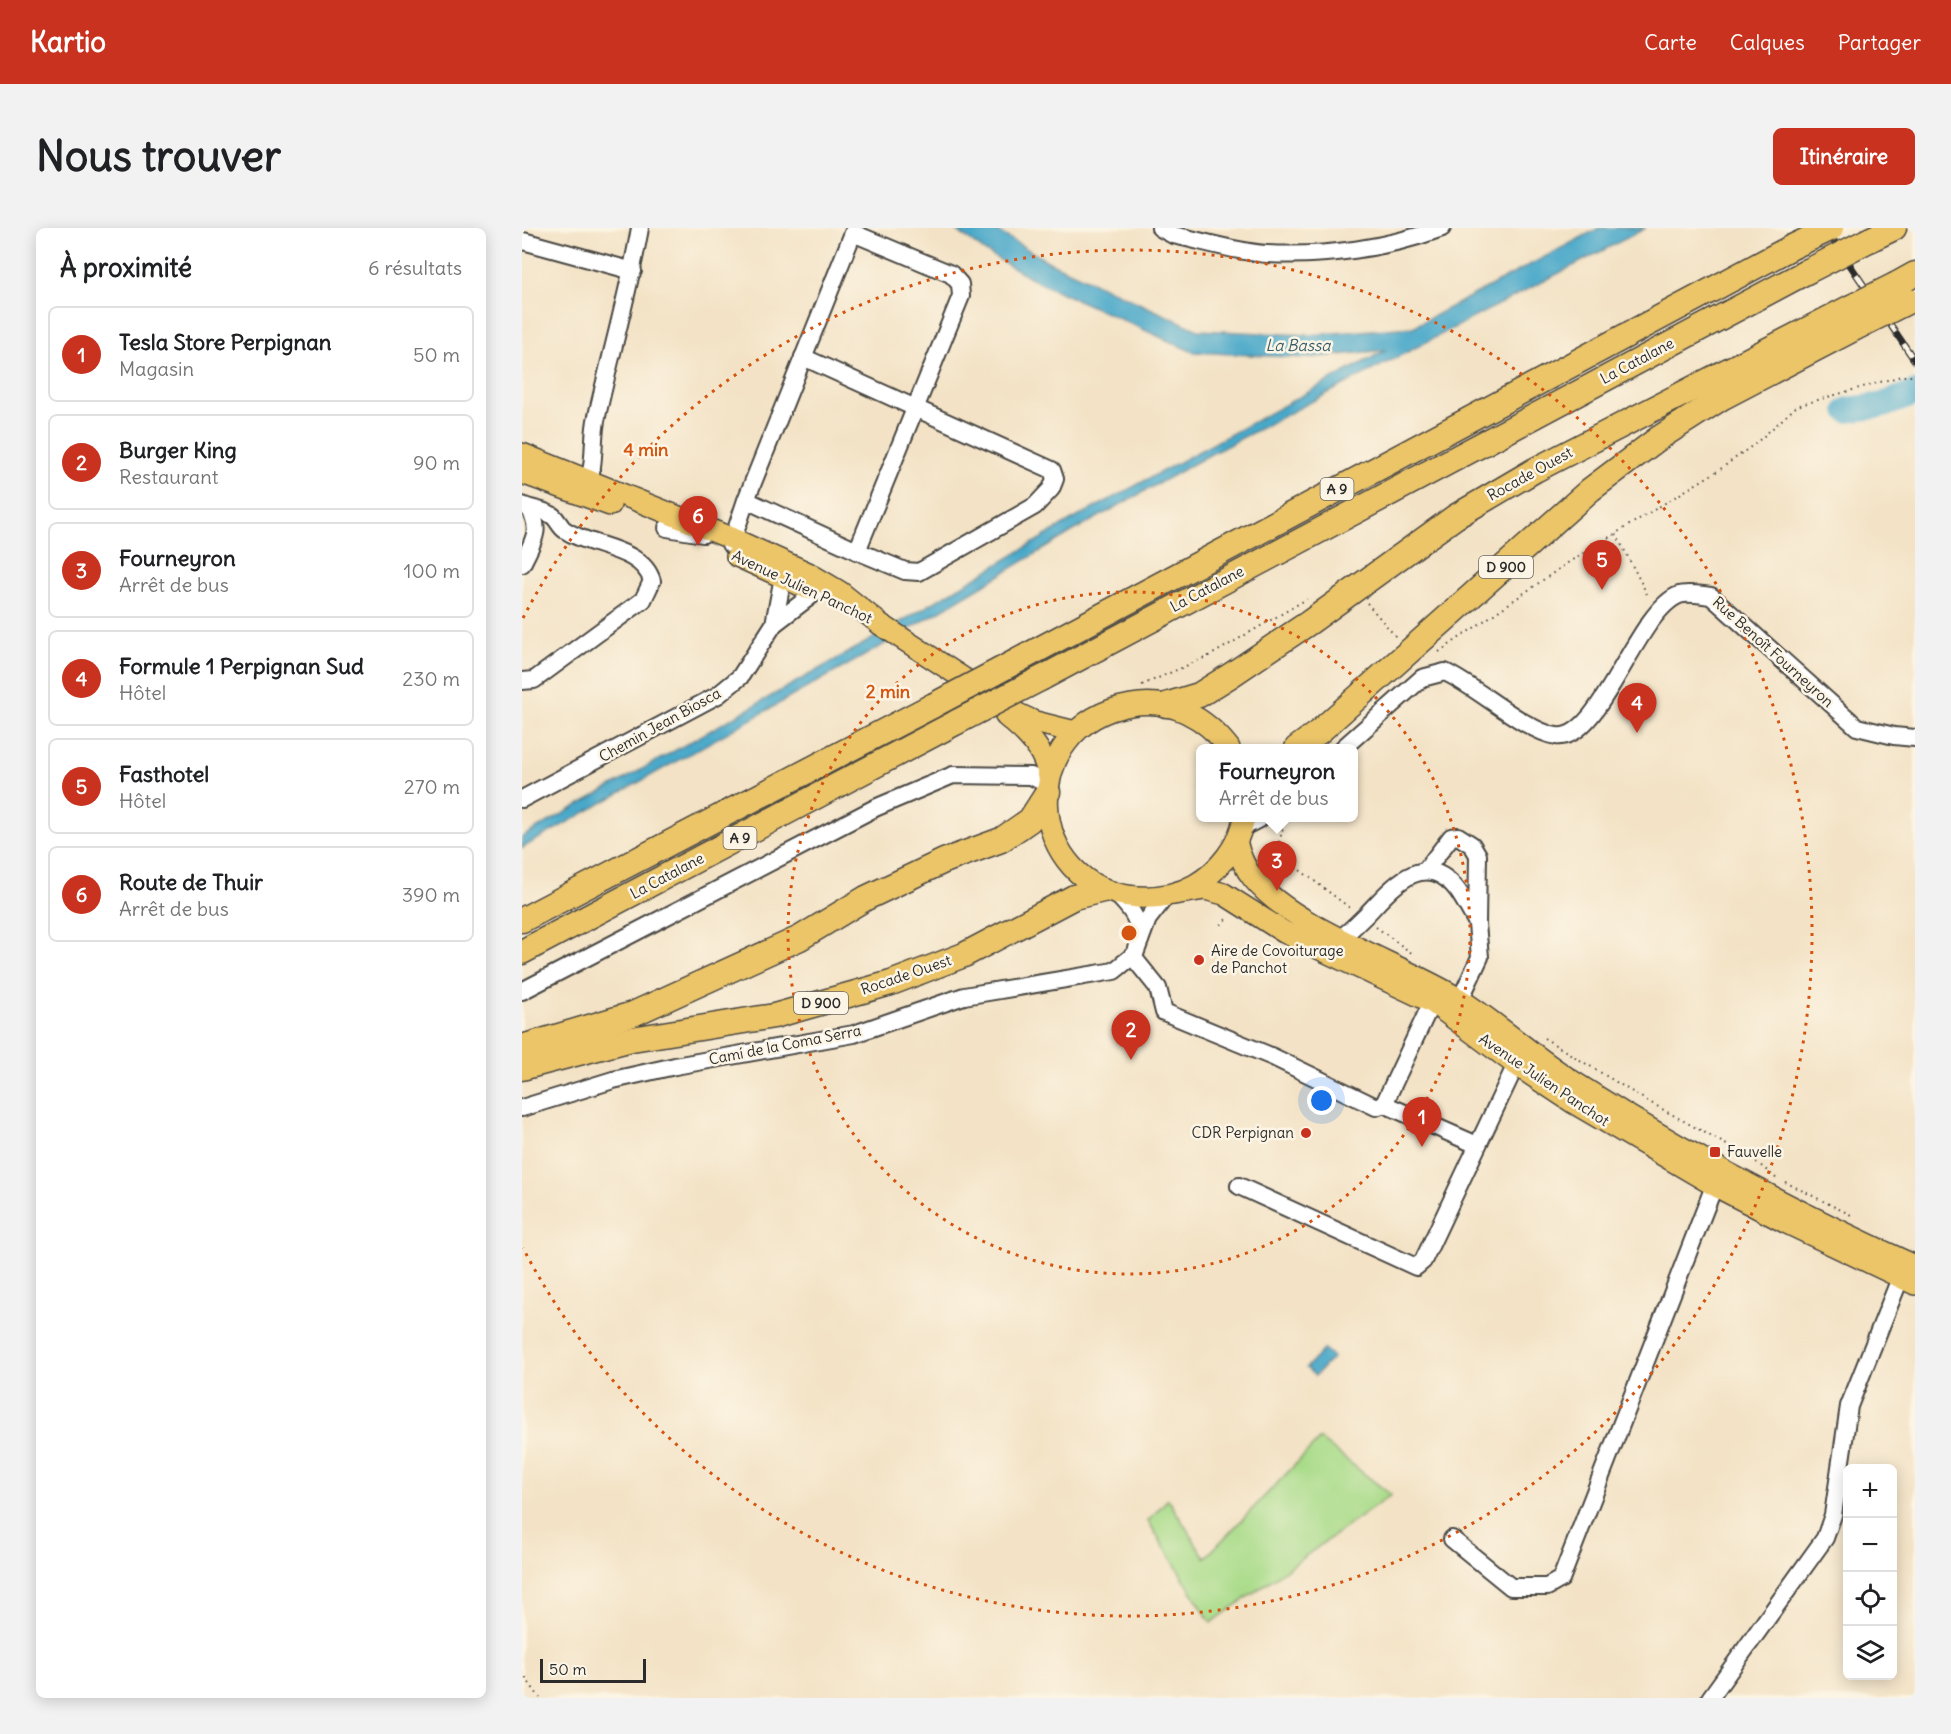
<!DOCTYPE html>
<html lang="fr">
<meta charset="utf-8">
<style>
:root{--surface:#fff;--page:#f2f2f2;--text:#202124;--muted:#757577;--line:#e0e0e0;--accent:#c8321e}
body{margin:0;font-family:Delius,sans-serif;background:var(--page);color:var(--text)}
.controls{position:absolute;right:18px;bottom:18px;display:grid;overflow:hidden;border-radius:9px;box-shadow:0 3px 15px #0003}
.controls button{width:54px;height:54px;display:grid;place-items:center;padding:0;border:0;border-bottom:2px solid var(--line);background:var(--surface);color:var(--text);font:30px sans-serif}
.scale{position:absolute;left:18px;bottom:15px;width:106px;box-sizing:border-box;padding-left:6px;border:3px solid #2b2b2b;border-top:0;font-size:16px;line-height:21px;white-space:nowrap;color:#2b2b2b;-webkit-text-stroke:4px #fcf5e5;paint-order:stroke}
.you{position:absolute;left:800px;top:873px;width:21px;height:21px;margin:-15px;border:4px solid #fff;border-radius:50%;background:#1a73e8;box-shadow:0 0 0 9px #1a73e833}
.badge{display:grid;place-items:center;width:39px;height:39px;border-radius:50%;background:var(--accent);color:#fff;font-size:20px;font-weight:700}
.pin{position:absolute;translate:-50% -50px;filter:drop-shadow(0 2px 3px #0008)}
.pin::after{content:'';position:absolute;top:32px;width:21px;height:18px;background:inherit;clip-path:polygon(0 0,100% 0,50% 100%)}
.popup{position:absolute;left:674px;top:516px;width:162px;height:78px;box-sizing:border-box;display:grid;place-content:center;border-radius:9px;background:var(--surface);filter:drop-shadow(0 2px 4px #0005);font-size:20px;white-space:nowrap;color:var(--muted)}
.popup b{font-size:22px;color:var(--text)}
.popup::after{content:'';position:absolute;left:50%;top:100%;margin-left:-12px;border:12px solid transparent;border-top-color:var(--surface)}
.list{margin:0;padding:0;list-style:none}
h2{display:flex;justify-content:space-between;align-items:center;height:78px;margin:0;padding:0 24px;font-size:26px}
h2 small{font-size:20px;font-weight:400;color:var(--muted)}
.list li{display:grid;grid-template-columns:39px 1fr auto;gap:18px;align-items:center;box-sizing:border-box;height:96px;margin:0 12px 12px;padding:0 12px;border:2px solid var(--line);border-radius:9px}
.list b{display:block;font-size:22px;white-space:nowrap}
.list p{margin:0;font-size:20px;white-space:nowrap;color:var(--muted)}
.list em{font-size:20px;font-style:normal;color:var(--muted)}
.icon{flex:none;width:33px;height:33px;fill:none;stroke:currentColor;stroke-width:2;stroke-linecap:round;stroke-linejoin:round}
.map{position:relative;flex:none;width:1393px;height:1470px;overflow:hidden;border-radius:9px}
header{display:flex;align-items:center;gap:36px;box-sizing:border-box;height:84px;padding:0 30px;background:var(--accent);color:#fff}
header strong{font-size:28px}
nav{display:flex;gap:33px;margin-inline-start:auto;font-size:21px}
.intro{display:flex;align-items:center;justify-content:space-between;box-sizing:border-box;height:144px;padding:0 36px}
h1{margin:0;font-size:42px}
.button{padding:15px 27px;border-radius:9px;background:var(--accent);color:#fff;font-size:21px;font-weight:700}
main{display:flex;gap:36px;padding:0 36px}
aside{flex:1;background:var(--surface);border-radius:9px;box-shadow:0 3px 15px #0003}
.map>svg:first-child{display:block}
.green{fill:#a9db89;stroke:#6a835a;stroke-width:1.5}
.water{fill:#4aa8c9;stroke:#3a6a7a;stroke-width:1.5}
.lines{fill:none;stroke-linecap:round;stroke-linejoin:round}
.river{stroke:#4aa8c9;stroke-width:26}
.minor-casing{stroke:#494642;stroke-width:20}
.major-casing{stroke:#494642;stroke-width:24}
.highway-casing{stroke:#494642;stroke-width:27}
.path{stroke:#494642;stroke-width:2;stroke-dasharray:1.5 4.5;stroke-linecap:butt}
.minor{stroke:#fff;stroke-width:16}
.major{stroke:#ecc569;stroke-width:21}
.highway{stroke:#ecc569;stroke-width:24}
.rail-casing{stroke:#2b2b2b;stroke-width:7}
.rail{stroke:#fcf5e5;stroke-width:4.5;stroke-dasharray:14;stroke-linecap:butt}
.highway-bridge-casing{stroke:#494642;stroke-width:27;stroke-linecap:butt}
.highway-bridge{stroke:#ecc569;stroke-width:24}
.ring{fill:none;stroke:#d5540f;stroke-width:3;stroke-dasharray:3 6}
.poi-dot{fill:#c8321e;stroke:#fcf5e5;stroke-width:2}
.labels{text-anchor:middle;stroke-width:5;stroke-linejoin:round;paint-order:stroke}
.shield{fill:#fcf5e5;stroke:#6a6863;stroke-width:1.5}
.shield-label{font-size:14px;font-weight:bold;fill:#2b2b2b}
.street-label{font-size:15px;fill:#2b2b2b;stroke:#fcf5e5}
.poi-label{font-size:15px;fill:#2b2b2b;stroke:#fcf5e5;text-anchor:start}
.water-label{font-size:16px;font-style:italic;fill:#375d6a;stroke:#fcf5e5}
.centre{fill:#d5540f;stroke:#fcf5e5;stroke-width:3}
.ring-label{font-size:18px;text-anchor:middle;font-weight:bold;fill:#d5540f;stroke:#fcf5e5;stroke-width:5;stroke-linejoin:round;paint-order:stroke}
</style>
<header>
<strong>Kartio</strong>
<nav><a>Carte</a><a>Calques</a><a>Partager</a></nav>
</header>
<div class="intro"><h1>Nous trouver</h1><a class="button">Itinéraire</a></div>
<main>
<aside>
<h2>À proximité<small>6 résultats</small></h2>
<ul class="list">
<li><span class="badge">1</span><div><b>Tesla Store Perpignan</b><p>Magasin</p></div><em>50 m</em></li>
<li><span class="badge">2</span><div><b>Burger King</b><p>Restaurant</p></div><em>90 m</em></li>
<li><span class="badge">3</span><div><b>Fourneyron</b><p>Arrêt de bus</p></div><em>100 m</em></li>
<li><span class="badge">4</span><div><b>Formule 1 Perpignan Sud</b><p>Hôtel</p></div><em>230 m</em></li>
<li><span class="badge">5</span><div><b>Fasthotel</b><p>Hôtel</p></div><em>270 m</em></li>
<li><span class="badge">6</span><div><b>Route de Thuir</b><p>Arrêt de bus</p></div><em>390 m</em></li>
</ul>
</aside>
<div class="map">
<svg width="1393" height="1470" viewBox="0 0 1393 1470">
<rect width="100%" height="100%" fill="#fcf5e5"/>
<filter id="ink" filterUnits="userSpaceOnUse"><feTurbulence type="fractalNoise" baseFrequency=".0167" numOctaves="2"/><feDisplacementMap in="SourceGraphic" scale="12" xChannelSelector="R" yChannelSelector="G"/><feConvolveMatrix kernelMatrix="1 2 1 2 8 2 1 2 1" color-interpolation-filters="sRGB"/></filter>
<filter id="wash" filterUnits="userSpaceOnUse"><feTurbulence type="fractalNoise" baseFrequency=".008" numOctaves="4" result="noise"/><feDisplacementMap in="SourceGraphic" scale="24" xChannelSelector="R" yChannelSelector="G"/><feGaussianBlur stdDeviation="1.35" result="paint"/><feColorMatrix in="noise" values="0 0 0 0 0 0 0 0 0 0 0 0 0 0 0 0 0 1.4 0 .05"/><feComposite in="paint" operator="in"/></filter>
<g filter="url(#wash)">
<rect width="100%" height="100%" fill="#f3e2c5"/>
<polygon class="green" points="798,1211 869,1267 689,1395 626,1293 646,1271 683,1330"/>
<g class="water">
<polygon points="431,0 470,0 527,34 676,102 786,107 891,99 1077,0 1124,0 689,226 555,301 356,420 0,620 0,609 350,411 550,292 864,122 787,130 671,124 516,54 464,24"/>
<polygon points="802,1121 811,1129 793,1148 784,1140"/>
</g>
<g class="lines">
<polyline class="river" points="1326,182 1361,177 1393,165"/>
</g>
</g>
<g filter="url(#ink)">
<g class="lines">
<g class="minor-casing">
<g id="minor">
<path d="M 638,0 L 651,7 C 681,13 714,24 745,26 C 803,29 866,20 920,0"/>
<polyline points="1,13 111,43"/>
<polyline points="281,129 530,242 533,251 529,261 513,278 397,344 383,343 335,323"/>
<path d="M 64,259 C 75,235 69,212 75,188 C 89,125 107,63 118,0"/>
<path d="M 0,277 C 10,282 22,281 31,288 C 36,292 38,299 43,302 C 69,320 120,319 130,353 L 121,372 L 12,452 L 0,453"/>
<polyline points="145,300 181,306"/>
<polyline points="208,316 211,311 224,272 331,5 429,46 438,56 439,68 335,323 224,272"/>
<path d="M 0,336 C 10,314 21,303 7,280"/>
<polyline points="261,349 252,396 294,364 287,356"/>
<path d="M 821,520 L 900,450 L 923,444 C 955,459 1005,504 1034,508 C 1078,515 1114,384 1157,367 C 1165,364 1180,367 1189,368 L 1335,499 L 1372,508 L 1393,510"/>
<polyline points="0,571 196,467 218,449 252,396"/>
<polyline points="720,600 739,590"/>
<polyline points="903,643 929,609 936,608 950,617 956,627 955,696 958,729 938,772 928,772"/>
<path d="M 595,667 C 610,682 617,691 618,712"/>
<path d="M 809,718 C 821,709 833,698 844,687 C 869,661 902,618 936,663 C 943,673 949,685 955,695"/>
<polyline points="611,729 636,760 642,784 751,829 854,879 862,876 910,774 920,775"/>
<polyline points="0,763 353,580 431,547 509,548 526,557"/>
<polyline points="862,876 955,917"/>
<polyline points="0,880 91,852 153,838 332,806 442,768 592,743 613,726 626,691 644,668"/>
<polyline points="717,958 894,1039 901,1033 999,826"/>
<polyline points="930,1311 989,1359 1025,1359 1039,1351 1196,948"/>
<polyline points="1188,1470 1303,1310 1311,1287 1327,1178 1383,1038"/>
</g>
</g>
<g class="major-casing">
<g id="major">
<polyline points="0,226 211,311 286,345 318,364 358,396 496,486 513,494 553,504"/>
<polyline points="0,245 88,277"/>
<polyline points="215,328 285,360"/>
<path d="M 484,488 C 505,505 522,521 527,549"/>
<path d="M 707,520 C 683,489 649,470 609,477 C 492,497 501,661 616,669 C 636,670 655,667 673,657 C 697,643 717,618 722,590"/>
<path d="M 714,613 C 717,626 722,639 731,650 C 769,699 880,736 937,771 C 976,796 1011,828 1050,853 C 1159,923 1275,985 1393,1038"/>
<polyline points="652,666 683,661 702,666 762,704 910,774 993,836 1052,875 1192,957 1265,995 1393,1056"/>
</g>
</g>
<g class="highway-casing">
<g id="highway">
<polyline points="1347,12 1372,0"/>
<polyline points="1375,56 1393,46"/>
<polyline points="495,433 1270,19"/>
<polyline points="520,450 1286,43"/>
<polyline points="644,477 677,467 709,447 788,394 933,289 1013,242 1329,79"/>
<polyline points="775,520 798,503 1068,262 1137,210 1201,169 1339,97"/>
<polyline points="0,692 412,477"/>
<polyline points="0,724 435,494"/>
<polyline points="0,819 111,786 278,710 344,670 422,633 479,612 508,592 526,564"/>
<polyline points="0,840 110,811 252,788 369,755 442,727 552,669 581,662"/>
</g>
</g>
<g class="path">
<polyline points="1094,306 1127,370"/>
<polyline points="845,375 874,409"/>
<polyline points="917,424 1047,334 1197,242 1234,215 1275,178 1379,148 1393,148"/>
<polyline points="620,457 689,427 785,371"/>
<polyline points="761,590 763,594 754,624 828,680"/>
<polyline points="743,637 753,625"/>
<polyline points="699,697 705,690"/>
<polyline points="854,699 891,726"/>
<polyline points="1022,810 1122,871 1232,932 1255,951"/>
<polyline points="1263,954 1331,988"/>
<polyline points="0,1445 18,1470"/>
</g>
<use href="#minor" class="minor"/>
<use href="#major" class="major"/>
<use href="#highway" class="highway"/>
<g class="rail-casing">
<polyline id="rail" points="1303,0 1393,133"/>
</g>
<use href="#rail" class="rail"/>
<g class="highway-bridge-casing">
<g id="highway-bridge">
<polyline points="1270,19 1310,0"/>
<polyline points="1286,43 1347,12"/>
<polyline points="1329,79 1375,56"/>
<polyline points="1339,97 1387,73"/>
<polyline points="412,477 495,433"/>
<polyline points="435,494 520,450"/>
</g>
</g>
<use href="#highway-bridge" class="highway-bridge"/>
</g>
</g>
<g class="ring">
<circle cx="607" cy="705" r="341"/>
<path d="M1 390A683 683 0 1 1 1 1020"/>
</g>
<g class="poi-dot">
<circle cx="677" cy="732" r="6"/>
<circle cx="784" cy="905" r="6"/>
<rect x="1187" y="918" width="12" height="12" rx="3"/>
</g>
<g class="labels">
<g class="shield">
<rect x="798.5" y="250" width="33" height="22" rx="4.5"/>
<rect x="957" y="328" width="54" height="22" rx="4.5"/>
<rect x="201.5" y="599" width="33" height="22" rx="4.5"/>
<rect x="272" y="764" width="54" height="22" rx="4.5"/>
</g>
<g class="shield-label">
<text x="815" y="266">A 9</text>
<text x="984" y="344">D 900</text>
<text x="218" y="615">A 9</text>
<text x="299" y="780">D 900</text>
</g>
<g class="street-label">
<text transform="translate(1115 133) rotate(-28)" y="5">La Catalane</text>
<text transform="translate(1008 246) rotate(-29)" y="5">Rocade Ouest</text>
<text transform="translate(280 359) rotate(25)" y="5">Avenue Julien Panchot</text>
<text transform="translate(685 361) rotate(-28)" y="5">La Catalane</text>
<text transform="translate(1251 424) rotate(42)" y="5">Rue Benoît Fourneyron</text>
<text transform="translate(138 497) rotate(-29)" y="5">Chemin Jean Biosca</text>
<text transform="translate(145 648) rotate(-28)" y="5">La Catalane</text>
<text transform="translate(384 747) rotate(-19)" y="5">Rocade Ouest</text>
<text transform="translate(263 817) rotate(-11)" y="5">Camí de la Coma Serra</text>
<text transform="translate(1022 852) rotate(34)" y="5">Avenue Julien Panchot</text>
</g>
<g class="poi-label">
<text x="689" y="728">Aire de Covoiturage<tspan x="689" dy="17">de Panchot</tspan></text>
<text x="772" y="910" text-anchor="end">CDR Perpignan</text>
<text x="1205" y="929">Fauvelle</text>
</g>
<g class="water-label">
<text x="776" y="123">La Bassa</text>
</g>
</g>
<circle cx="607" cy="705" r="9" class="centre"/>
<g class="ring-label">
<text x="124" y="228">4 min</text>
<text x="366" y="470">2 min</text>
</g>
</svg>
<div class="controls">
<button>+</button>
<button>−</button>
<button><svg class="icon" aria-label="locate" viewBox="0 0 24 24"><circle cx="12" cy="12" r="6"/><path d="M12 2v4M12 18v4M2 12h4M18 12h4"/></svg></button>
<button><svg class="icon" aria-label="layers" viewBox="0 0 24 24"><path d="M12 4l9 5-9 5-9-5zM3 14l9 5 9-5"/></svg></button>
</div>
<div class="scale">50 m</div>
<div class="you"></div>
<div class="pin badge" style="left:900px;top:919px">1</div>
<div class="pin badge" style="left:609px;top:832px">2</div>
<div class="pin badge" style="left:755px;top:663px">3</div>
<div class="popup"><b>Fourneyron</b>Arrêt de bus</div>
<div class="pin badge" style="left:1115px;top:505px">4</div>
<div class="pin badge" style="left:1080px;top:362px">5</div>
<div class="pin badge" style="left:176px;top:318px">6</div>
</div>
</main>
